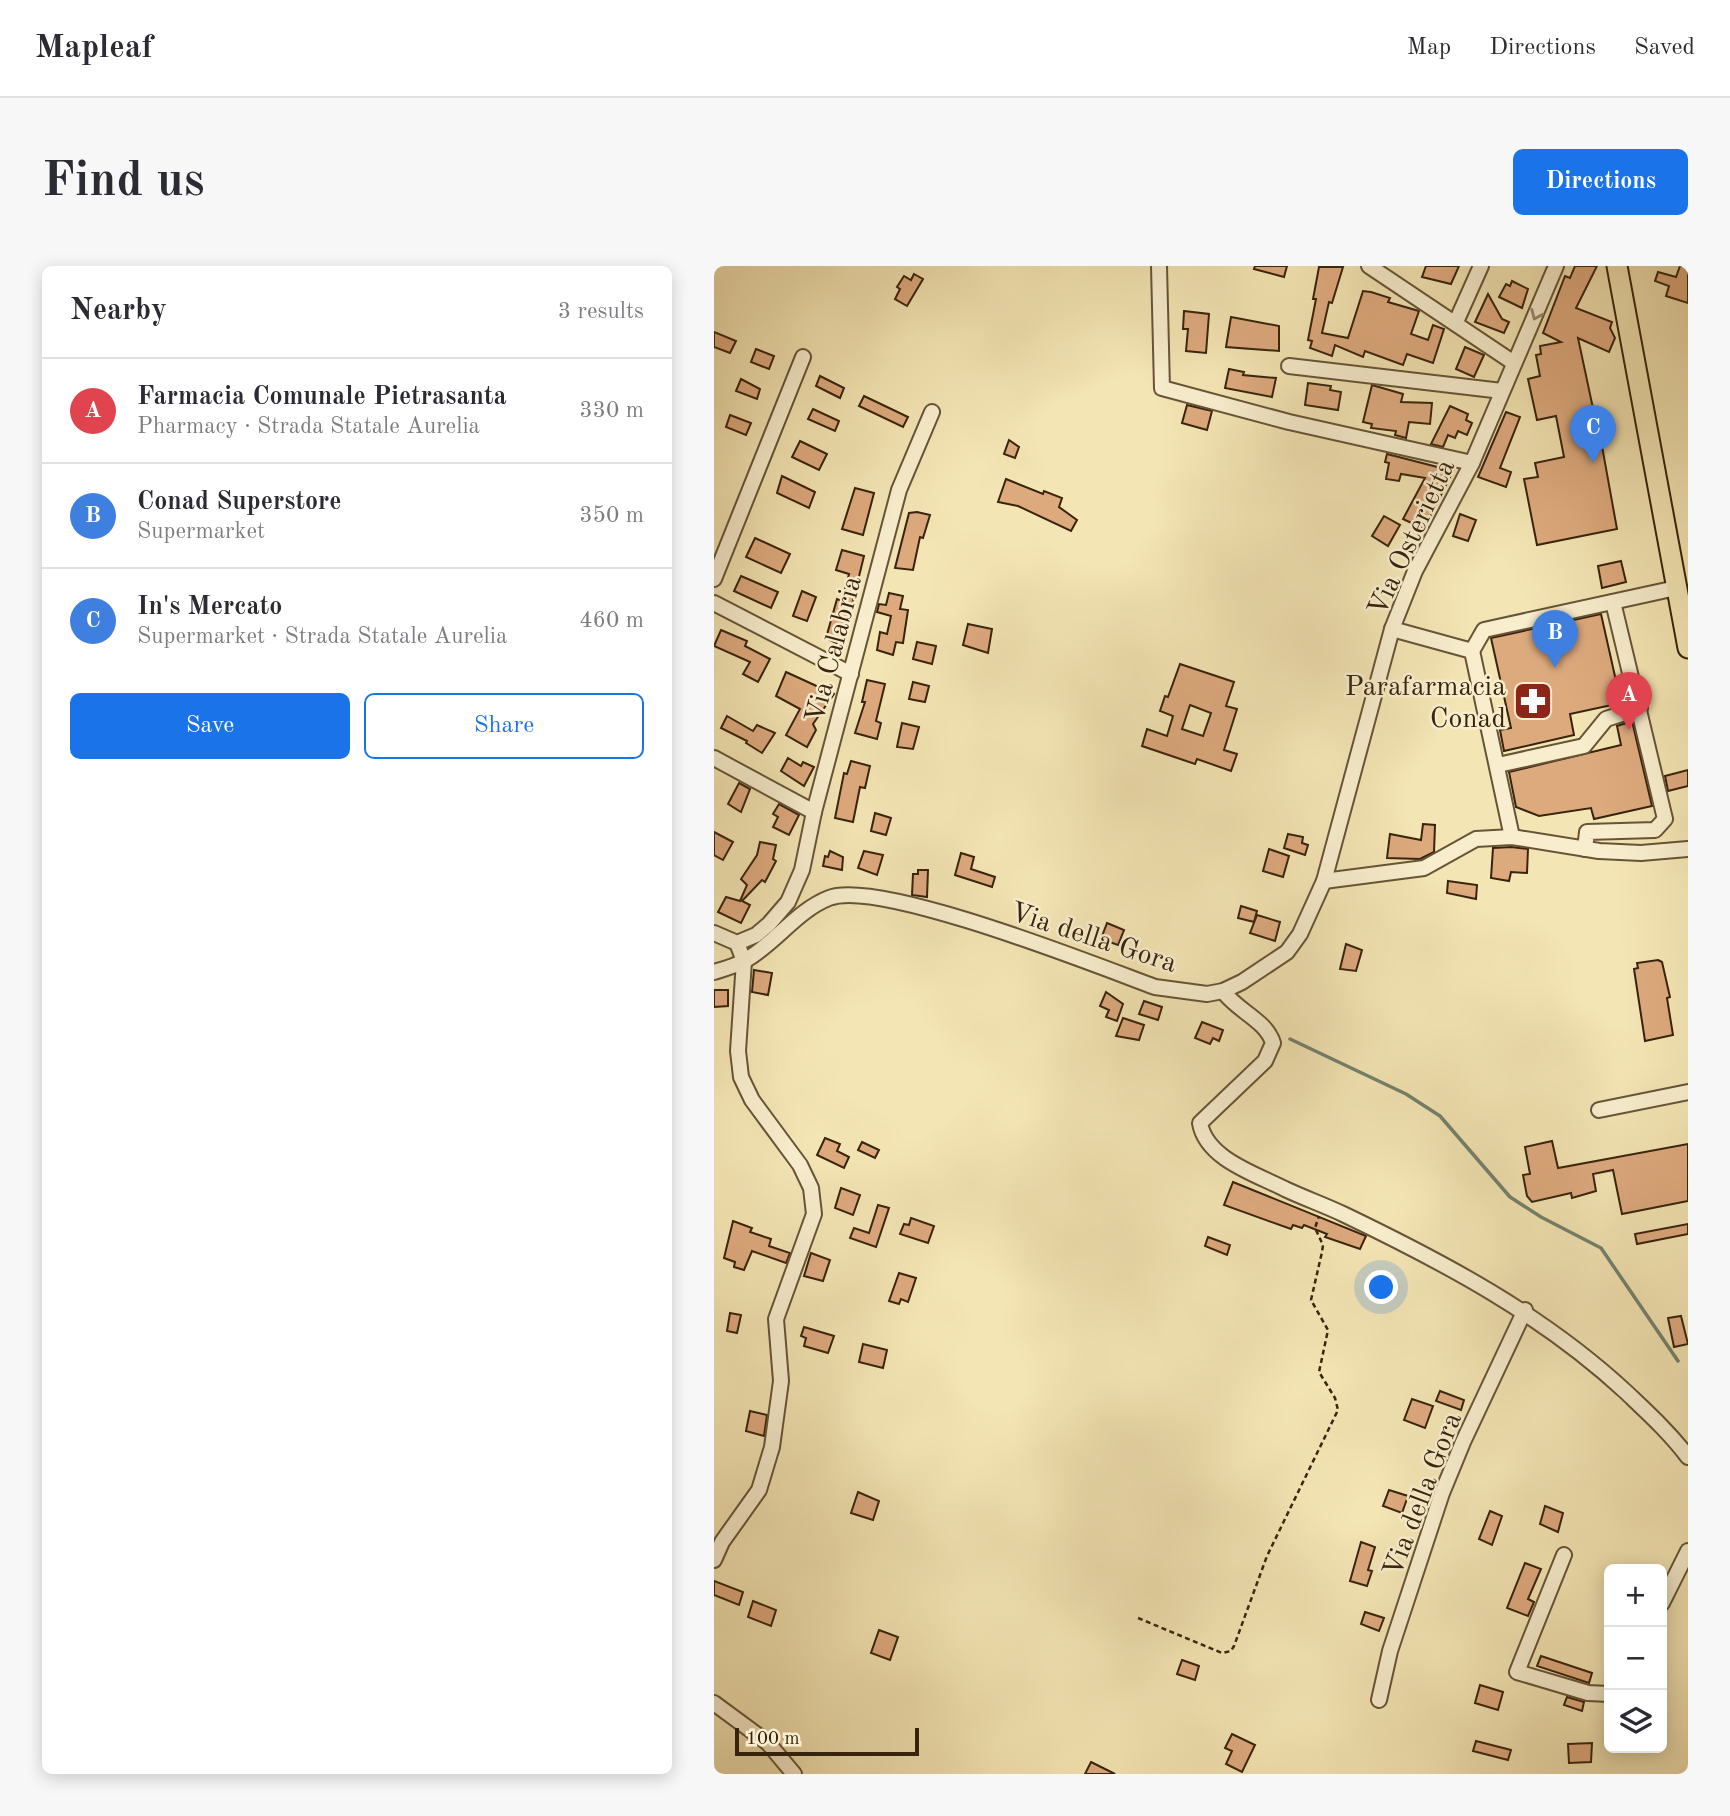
<!DOCTYPE html>
<meta charset="utf-8">
<style>
:root{--surface:#fff;--page:#f7f7f7;--text:#2b2b33;--muted:#7c7c81;--line:#e1e1e2;--accent:#1a73e8}
body{margin:0;font-family:"Old Standard TT",serif;background:var(--page);color:var(--text)}
.controls{position:absolute;right:21px;bottom:21px;display:grid;overflow:hidden;border-radius:10px;box-shadow:0 4px 18px #0003}
.controls button{width:63px;height:63px;display:grid;place-items:center;padding:0;border:0;border-bottom:2px solid var(--line);background:var(--surface);color:var(--text);font:35px sans-serif}
.scale{position:absolute;left:21px;bottom:18px;width:184px;box-sizing:border-box;padding-left:7px;border:4px solid #38230d;border-top:0;font-size:19px;line-height:24px;white-space:nowrap;color:#38230d;-webkit-text-stroke:5px #f8eece;paint-order:stroke}
.you{position:absolute;left:668px;top:1022px;width:24px;height:24px;margin:-18px;border:5px solid #fff;border-radius:50%;background:#1a73e8;box-shadow:0 0 0 10px #1a73e833}
.badge{display:grid;place-items:center;width:46px;height:46px;border-radius:50%;background:var(--accent);color:#fff;font-size:23px;font-weight:700}
.pin{position:absolute;translate:-50% -58px;filter:drop-shadow(0 2px 4px #0008)}
.pin::after{content:'';position:absolute;top:37px;width:24px;height:21px;background:inherit;clip-path:polygon(0 0,100% 0,50% 100%)}
.list{margin:0;padding:0;list-style:none}
h2{display:flex;justify-content:space-between;align-items:center;height:91px;margin:0;padding:0 28px;font-size:30px}
h2 small{font-size:23px;font-weight:400;color:var(--muted)}
.list li{display:grid;grid-template-columns:46px 1fr auto;gap:21px;align-items:center;box-sizing:border-box;height:105px;padding:0 28px;border-top:2px solid var(--line)}
.list b{display:block;font-size:26px;white-space:nowrap}
.list p{margin:0;font-size:23px;white-space:nowrap;color:var(--muted)}
.list em{font-size:23px;font-style:normal;color:var(--muted)}
.actions{display:flex;gap:14px;padding:21px 28px}
.actions a{flex:1;padding:16px 0;border:2px solid var(--accent);border-radius:10px;text-align:center;font-size:24px;color:var(--accent)}
.actions .main{background:var(--accent);color:#fff}
.icon{flex:none;width:38px;height:38px;fill:none;stroke:currentColor;stroke-width:2;stroke-linecap:round;stroke-linejoin:round}
.map{position:relative;flex:none;width:974px;height:1508px;overflow:hidden;border-radius:10px}
header{display:flex;align-items:center;gap:42px;box-sizing:border-box;height:98px;padding:0 35px;background:var(--surface);border-bottom:2px solid var(--line)}
header strong{font-size:33px}
nav{display:flex;gap:38px;margin-inline-start:auto;font-size:24px}
.intro{display:flex;align-items:center;justify-content:space-between;box-sizing:border-box;height:168px;padding:0 42px}
h1{margin:0;font-size:49px}
.button{padding:18px 32px;border-radius:10px;background:var(--accent);color:#fff;font-size:24px;font-weight:700}
main{display:flex;gap:42px;padding:0 42px}
aside{flex:1;background:var(--surface);border-radius:10px;box-shadow:0 4px 18px #0003}
.map>svg:first-child{display:block}
.lines{fill:none;stroke-linecap:round;stroke-linejoin:round}
.stream{stroke:#74816e;stroke-width:3.5}
.building{fill:#ddaa7e;stroke:#38230d;stroke-width:2;fill-rule:evenodd}
.minor-casing{stroke:#675437;stroke-width:18}
.major-casing{stroke:#38230d;stroke-width:23}
.path{stroke:#38230d;stroke-width:2.5;stroke-dasharray:5 3.5;stroke-linecap:butt}
.minor{stroke:#f8eece;stroke-width:14}
.major{stroke:#f4e5b4;stroke-width:19}
.oneway{stroke:#98886e}
.labels{text-anchor:middle;stroke-width:5;stroke-linejoin:round;paint-order:stroke}
.street-label{font-size:28px;fill:#38230d;stroke:#f8eece}
.poi-label{font-size:28px;fill:#38230d;stroke:#f8eece;text-anchor:end}
</style>
<header>
<strong>Mapleaf</strong>
<nav><a>Map</a><a>Directions</a><a>Saved</a></nav>
</header>
<div class="intro"><h1>Find us</h1><a class="button">Directions</a></div>
<main>
<aside>
<h2>Nearby<small>3 results</small></h2>
<ul class="list">
<li><span class="badge" style="background:#e0444e">A</span><div><b>Farmacia Comunale Pietrasanta</b><p>Pharmacy · Strada Statale Aurelia</p></div><em>330 m</em></li>
<li><span class="badge" style="background:#3f7fe0">B</span><div><b>Conad Superstore</b><p>Supermarket</p></div><em>350 m</em></li>
<li><span class="badge" style="background:#3f7fe0">C</span><div><b>In's Mercato</b><p>Supermarket · Strada Statale Aurelia</p></div><em>460 m</em></li>
</ul>
<div class="actions"><a class="main">Save</a><a>Share</a></div>
</aside>
<div class="map">
<svg width="974" height="1508" viewBox="0 0 974 1508">
<rect width="100%" height="100%" fill="#f4e5b4"/>
<filter id="stains"><feTurbulence type="fractalNoise" baseFrequency=".00286" numOctaves="4"/><feColorMatrix values="0 0 0 0 .2 0 0 0 0 .09 0 0 0 0 .02 0 0 0 .5 -.17"/></filter>
<radialGradient id="worn" r=".72"><stop offset=".6" stop-color="#630" stop-opacity="0"/><stop offset="1" stop-color="#630" stop-opacity=".3"/></radialGradient>
<g class="lines">
<polyline class="stream" points="576,773 692,828 726,850 796,931 827,951 887,982 964,1095"/>
</g>
<g class="building">
<polygon points="541,0 573,0 570,11 540,3"/>
<polygon points="712,0 745,0 737,18 708,11"/>
<polygon points="861,0 883,0 862,42 898,56 896,62 901,72 895,86 864,72 880,147 882,147 903,263 823,279 810,213 824,211 821,197 850,191 842,150 823,154 814,113 826,110 822,89 827,88 826,80 847,76 829,67 851,10 856,12"/>
<polygon points="966,0 974,0 974,37 952,30 955,20 941,15 944,6 962,11"/>
<polygon points="605,1 629,1 618,37 615,36 608,67 634,72 649,25 657,26 676,32 674,36 705,45 697,68 714,74 719,59 730,63 719,97 693,88 689,99 651,85 649,91 621,79 618,90 596,82 598,75 594,74 602,33 599,33"/>
<polygon points="200,8 209,13 193,40 181,33 186,23 183,21 190,10 197,14"/>
<polygon points="798,15 814,23 808,42 785,31 792,18 796,20"/>
<polygon points="774,28 788,53 795,56 790,67 761,56"/>
<polygon points="470,45 495,48 492,87 472,85 474,63 469,63"/>
<polygon points="517,51 565,60 565,85 512,81"/>
<polygon points="0,66 22,75 16,87 0,81"/>
<polygon points="751,81 770,89 760,111 742,103"/>
<polygon points="42,83 60,90 55,103 37,96"/>
<polygon points="515,103 530,106 529,109 562,112 558,131 511,122"/>
<polygon points="106,110 130,122 126,132 102,120"/>
<polygon points="27,113 46,123 43,133 22,125"/>
<polygon points="594,117 617,120 616,124 627,126 624,144 591,139"/>
<polygon points="658,119 689,128 687,136 718,137 716,158 695,156 692,172 681,169 682,165 657,162 658,158 649,156"/>
<polygon points="150,130 194,151 189,161 145,140"/>
<polygon points="473,139 498,145 493,164 468,157"/>
<polygon points="736,140 754,148 752,154 758,157 753,169 744,165 741,172 734,169 729,181 717,178"/>
<polygon points="99,143 125,155 121,165 94,153"/>
<polygon points="792,146 806,151 786,202 797,206 792,221 764,211"/>
<polygon points="16,149 37,157 32,169 12,161"/>
<polygon points="295,174 305,181 301,192 290,188"/>
<polygon points="86,175 113,188 105,204 78,191"/>
<polygon points="673,188 739,205 710,263 689,253 711,212 687,208 685,215 672,213 675,197 671,196"/>
<polygon points="68,210 101,226 95,242 63,227"/>
<polygon points="292,213 329,228 330,225 348,232 345,241 363,254 357,265 304,240 284,236"/>
<polygon points="141,222 160,227 149,269 128,263"/>
<polygon points="203,246 216,249 209,272 206,271 199,304 181,302 195,247"/>
<polygon points="746,248 762,254 754,275 739,270"/>
<polygon points="670,250 686,259 674,280 658,270"/>
<polygon points="41,272 76,288 67,307 32,291"/>
<polygon points="128,284 150,290 128,380 112,372 123,333 128,335 135,308 122,304"/>
<polygon points="907,295 912,316 888,322 884,300"/>
<polygon points="27,310 64,326 57,342 20,325"/>
<polygon points="88,325 102,331 93,355 79,350"/>
<polygon points="175,327 189,330 186,343 194,344 189,377 182,376 179,389 163,384 166,366 173,368 177,350 163,346 165,338 172,339"/>
<polygon points="887,348 907,437 856,448 860,469 790,485 786,464 797,462 777,372"/>
<polygon points="254,358 278,363 274,387 249,379"/>
<polygon points="7,364 33,375 31,380 56,393 44,416 29,408 36,396 0,380"/>
<polygon points="203,376 222,380 218,398 199,393"/>
<path d="M 466,398 L 520,416 L 512,440 L 523,443 L 510,484 L 523,488 L 517,505 L 483,493 L 481,498 L 428,480 L 433,463 L 453,470 L 459,450 L 446,445 L 451,430 L 454,431 ZM 476,439 L 497,447 L 489,470 L 468,463 Z"/>
<polygon points="72,406 120,428 99,458 102,464 93,481 72,469 86,443 62,430"/>
<polygon points="153,414 171,418 162,455 167,457 163,473 141,467 151,436 148,436"/>
<polygon points="199,416 215,420 211,436 195,433"/>
<polygon points="13,450 39,465 43,459 61,467 48,487 32,477 33,475 7,462"/>
<polygon points="918,455 938,540 880,553 877,542 825,550 802,541 795,506 907,479 903,460"/>
<polygon points="188,457 205,461 199,483 183,481"/>
<polygon points="74,492 87,500 89,496 100,501 90,520 67,505"/>
<polygon points="137,495 156,500 151,522 146,521 139,556 121,552 130,507 133,508"/>
<polygon points="974,504 974,520 954,525 951,510"/>
<polygon points="25,517 36,523 27,546 14,538"/>
<polygon points="65,538 85,549 75,569 59,561 64,551 59,548"/>
<polygon points="161,547 177,552 172,569 157,565"/>
<polygon points="709,558 721,559 720,586 706,593 673,592 676,568 707,574"/>
<polygon points="0,566 19,576 9,594 0,589"/>
<polygon points="574,568 589,571 588,577 594,579 591,589 570,582"/>
<polygon points="46,576 62,579 59,593 62,595 51,616 48,614 28,635 36,639 27,657 4,646 12,631 26,635 33,619 27,613 43,589"/>
<polygon points="797,581 814,583 813,607 797,606 795,615 777,612 779,582"/>
<polygon points="555,583 575,590 569,611 549,605"/>
<polygon points="116,585 129,591 128,604 109,600 111,590 114,591"/>
<polygon points="150,585 169,589 163,609 144,602"/>
<polygon points="247,587 260,591 257,603 281,611 278,621 241,609"/>
<polygon points="204,604 214,604 213,631 198,629 199,608 204,608"/>
<polygon points="734,615 763,619 762,633 733,627"/>
<polygon points="527,640 543,645 540,656 524,652"/>
<polygon points="543,649 566,656 561,675 536,667"/>
<polygon points="393,657 410,664 404,679 387,673"/>
<polygon points="632,678 648,684 642,705 626,703"/>
<polygon points="944,694 948,696 956,731 953,732 959,769 931,775 920,703 924,702 923,697"/>
<polygon points="40,704 58,707 54,729 38,726"/>
<polygon points="0,724 14,724 14,740 0,741"/>
<polygon points="392,726 409,738 403,755 392,751 395,744 386,740"/>
<polygon points="430,735 448,741 444,754 425,748"/>
<polygon points="409,752 430,759 425,774 402,770"/>
<polygon points="488,756 509,764 505,775 499,772 496,778 481,772"/>
<polygon points="111,872 126,878 123,885 135,891 130,902 103,889"/>
<polygon points="838,875 844,902 974,878 974,935 908,948 899,904 879,908 882,925 858,932 857,927 818,936 813,930 809,909 816,908 811,881"/>
<polygon points="148,876 165,884 161,892 144,884"/>
<polygon points="519,916 652,970 646,983 611,971 613,968 590,959 588,962 579,959 577,963 510,939"/>
<polygon points="127,922 146,929 139,949 121,942"/>
<polygon points="164,939 175,942 162,981 136,972 140,962 155,967"/>
<polygon points="197,952 220,960 214,977 186,968 190,958 195,959"/>
<polygon points="19,955 38,962 36,966 57,973 55,980 76,987 72,997 38,985 30,1004 20,1001 21,996 10,992"/>
<polygon points="974,958 974,968 923,978 921,968"/>
<polygon points="494,971 516,979 513,989 491,980"/>
<polygon points="97,987 116,994 109,1015 90,1010"/>
<polygon points="185,1007 202,1012 194,1036 187,1033 185,1038 175,1035"/>
<polygon points="16,1047 27,1049 23,1067 13,1065"/>
<polygon points="967,1050 974,1078 960,1081 954,1052"/>
<polygon points="90,1061 120,1070 114,1087 90,1080 92,1072 87,1070"/>
<polygon points="149,1078 173,1084 169,1102 145,1096"/>
<polygon points="726,1125 750,1134 747,1144 722,1135"/>
<polygon points="698,1133 719,1140 711,1162 690,1154"/>
<polygon points="36,1145 53,1149 50,1170 32,1165"/>
<polygon points="675,1224 694,1230 688,1247 669,1240"/>
<polygon points="144,1226 165,1235 159,1254 137,1247"/>
<polygon points="831,1240 849,1247 844,1266 826,1258"/>
<polygon points="776,1245 788,1250 778,1279 765,1273"/>
<polygon points="647,1276 661,1281 654,1304 658,1305 653,1320 636,1315"/>
<polygon points="811,1297 827,1303 814,1333 820,1336 814,1350 793,1342"/>
<polygon points="0,1315 29,1326 25,1339 0,1329"/>
<polygon points="39,1335 62,1344 57,1360 34,1351"/>
<polygon points="651,1346 670,1352 665,1365 647,1358"/>
<polygon points="165,1364 184,1371 176,1394 157,1387"/>
<polygon points="827,1390 878,1407 875,1417 823,1400"/>
<polygon points="468,1394 485,1400 481,1414 463,1408"/>
<polygon points="766,1419 789,1426 784,1444 761,1437"/>
<polygon points="853,1431 870,1436 868,1445 850,1439"/>
<polygon points="518,1468 541,1479 528,1506 512,1498 518,1485 511,1482"/>
<polygon points="762,1475 797,1484 794,1494 759,1485"/>
<polygon points="878,1477 877,1496 855,1497 854,1478"/>
<polygon points="377,1496 401,1508 371,1508"/>
</g>
<g class="lines">
<g class="minor-casing">
<g id="minor">
<polyline points="445,0 448,122 575,156 758,197"/>
<polyline points="655,0 800,97"/>
<polyline points="742,56 767,0"/>
<polyline points="575,100 788,125"/>
<polyline points="0,313 89,91"/>
<polyline points="0,337 137,408"/>
<polyline points="678,363 758,385 770,364 962,322"/>
<polyline points="758,385 798,571"/>
<polyline points="0,492 100,546"/>
<polyline points="784,499 870,480 892,453 926,442"/>
<polyline points="871,583 873,566 941,564 951,553 899,336"/>
<polyline points="610,615 710,602 762,573 798,571 885,585 927,587 974,583"/>
<polyline points="0,667 23,677 30,695 24,785 27,811 38,834 86,899 97,922 100,948 62,1053 67,1115 58,1181 45,1224 8,1276 0,1294"/>
<polyline points="23,677 42,669 55,658 74,636 88,604 100,546 185,224 218,146"/>
<path d="M 0,706 C 10,703 21,700 30,695 C 61,678 82,645 115,632 C 164,612 384,700 441,721 L 493,728 L 509,725 L 528,716 L 573,686 L 586,668 L 610,615 L 678,363 L 701,305 L 758,197 L 842,0"/>
<path d="M 509,725 C 523,745 552,754 559,777 L 551,795 L 486,857 C 492,893 542,908 571,923 C 590,932 610,939 629,948 C 731,997 829,1049 912,1126 C 934,1147 956,1167 974,1191"/>
<polyline points="885,844 974,826"/>
<polyline points="850,1289 803,1406 874,1427 895,1428"/>
<polyline points="948,1337 974,1285"/>
<polyline points="665,1434 676,1385 728,1227 749,1176 811,1044"/>
<polyline points="0,1437 54,1477 80,1508"/>
</g>
</g>
<g class="major-casing">
<polyline id="major" points="903,0 974,382"/>
</g>
<polyline class="path" points="424,1352 508,1387 517,1385 520,1380 553,1290 624,1144 621,1132 605,1106 614,1064 597,1034 608,986 609,979 601,962 605,950"/>
<use href="#minor" class="minor"/>
<use href="#major" class="major"/>
</g>
<defs><path id="oneway-chevron" d="M-2-3.5L2.5 0L-2 3.5" fill="none" stroke-width="1.6" stroke-linecap="round" stroke-linejoin="round" transform="scale(1.75)"/></defs>
<use class="oneway" href="#oneway-chevron" transform="translate(822 49) rotate(114)"/>
<defs>
<g id="pharmacy-square" transform="scale(2.0125)"><rect x="-9" y="-9" width="18" height="18" rx="4" fill="#8f2418" stroke="#f8eece"/><path d="M-2-6h4v4h4v4h-4v4h-4v-4h-4v-4h4Z" fill="#fff"/></g>
</defs>
<g fill-rule="evenodd">
<use href="#pharmacy-square" x="819" y="435"/>
</g>
<g class="labels">
<g class="street-label">
<text transform="translate(696 271) rotate(-65)" y="10">Via Osterietta</text>
<text transform="translate(118 383) rotate(-75)" y="10">Via Calabria</text>
<text transform="translate(380 670) rotate(18)" y="10">Via della Gora</text>
<text transform="translate(707 1228) rotate(-69)" y="10">Via della Gora</text>
</g>
<g class="poi-label">
<text x="792" y="429">Parafarmacia<tspan x="792" dy="32">Conad</tspan></text>
</g>
</g>
<rect width="100%" height="100%" filter="url(#stains)"/>
<rect width="100%" height="100%" fill="url(#worn)"/>
</svg>
<div class="controls">
<button>+</button>
<button>−</button>
<button><svg class="icon" aria-label="layers" viewBox="0 0 24 24"><path d="M12 4l9 5-9 5-9-5zM3 14l9 5 9-5"/></svg></button>
</div>
<div class="scale">100 m</div>
<div class="you"></div>
<div class="pin badge" style="left:915px;top:464px;background:#e0444e">A</div>
<div class="pin badge" style="left:841px;top:402px;background:#3f7fe0">B</div>
<div class="pin badge" style="left:879px;top:197px;background:#3f7fe0">C</div>
</div>
</main>
